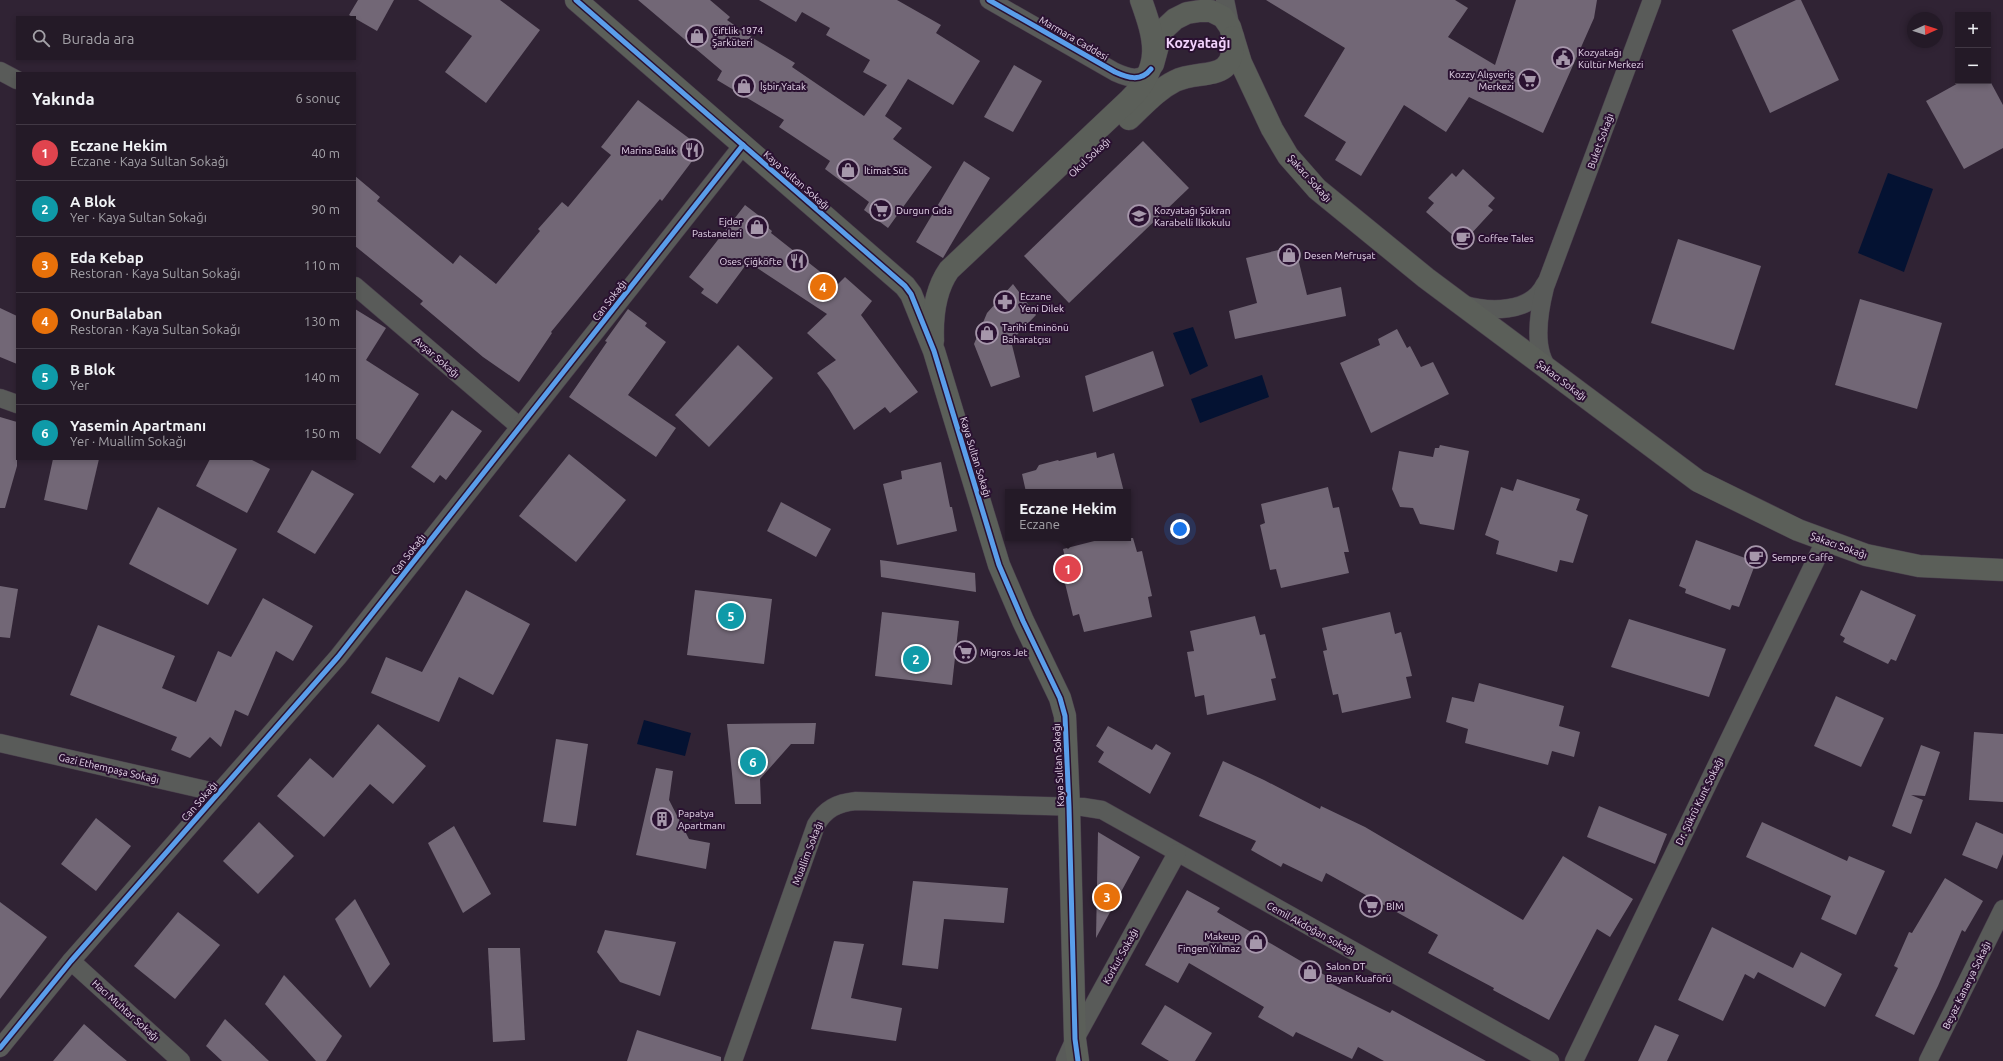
<!DOCTYPE html>
<html lang="tr">
<meta charset="utf-8">
<style>
:root{--surface:#241a27;--page:#2c232f;--text:#f1f3f6;--muted:#a3a1a7;--line:#413844;--accent:#a697ab}
body{margin:0;font-family:Ubuntu,sans-serif;background:var(--page);color:var(--text)}
.controls{position:absolute;right:12px;top:12px;display:grid;overflow:hidden;border-radius:0px;box-shadow:0 2px 6px #0003}
.controls button{width:36px;height:36px;display:grid;place-items:center;padding:0;border:0;border-bottom:1px solid var(--line);background:var(--surface);color:var(--text);font:20px sans-serif}
.compass{position:absolute;left:1907px;top:12px;width:36px;height:36px;border-radius:50%;background:var(--surface);box-shadow:0 2px 6px #0003;rotate:87deg}
.you{position:absolute;left:1180px;top:529px;width:14px;height:14px;margin:-10px;border:3px solid #fff;border-radius:50%;background:#1a73e8;box-shadow:0 0 0 6px #1a73e833}
.badge{display:grid;place-items:center;width:26px;height:26px;border-radius:50%;background:var(--accent);color:#fff;font-size:13px;font-weight:700}
.pin{position:absolute;translate:-50% -50%;border:2px solid #fff;box-shadow:0 1px 4px #0006}
.popup{position:absolute;left:1005px;top:489px;width:126px;height:52px;box-sizing:border-box;display:grid;place-content:center;border-radius:0px;background:var(--surface);filter:drop-shadow(0 1px 3px #0005);font-size:13px;white-space:nowrap;color:var(--muted)}
.popup b{font-size:15px;color:var(--text)}
.popup::after{content:'';position:absolute;left:50%;top:100%;margin-left:-8px;border:8px solid transparent;border-top-color:var(--surface)}
.list{margin:0;padding:0;list-style:none}
h2{display:flex;justify-content:space-between;align-items:center;height:52px;margin:0;padding:0 16px;font-size:17px}
h2 small{font-size:13px;font-weight:400;color:var(--muted)}
.list li{display:grid;grid-template-columns:26px 1fr auto;gap:12px;align-items:center;box-sizing:border-box;height:56px;padding:0 16px;border-top:1px solid var(--line)}
.list b{display:block;font-size:15px;white-space:nowrap}
.list p{margin:0;font-size:13px;white-space:nowrap;color:var(--muted)}
.list em{font-size:13px;font-style:normal;color:var(--muted)}
.icon{flex:none;width:22px;height:22px;fill:none;stroke:currentColor;stroke-width:2;stroke-linecap:round;stroke-linejoin:round}
.map{position:relative;flex:none;width:2003px;height:1061px;overflow:hidden}
.search{position:absolute;background:var(--surface);box-shadow:0 2px 6px #0003;left:16px;top:16px;width:340px;height:44px;display:flex;align-items:center;gap:10px;box-sizing:border-box;padding:0 14px;border-radius:0px;color:var(--muted);font-size:15px}
.panel{position:absolute;background:var(--surface);box-shadow:0 2px 6px #0003;left:16px;top:72px;width:340px;height:388px;border-radius:0px}
.map>svg:first-child{display:block}
.water{fill:#041232}
.building{fill:#726776}
.lines{fill:none;stroke-linecap:round;stroke-linejoin:round}
.street-casing{stroke:#493e4c;stroke-width:19}
.secondary-casing{stroke:#493e4c;stroke-width:23}
.street{stroke:#595b59;stroke-width:18}
.secondary{stroke:#5b5f59;stroke-width:22}
.cycleway-casing{stroke:#2a1131;stroke-width:8}
.cycleway{stroke:#5a9eea;stroke-width:5}
.labels{text-anchor:middle;stroke-width:4;stroke-linejoin:round;paint-order:stroke}
.poi-label{font-size:10px;fill:#e6d6eb;stroke:#2a1131;text-anchor:start}
.street-label{font-size:10px;fill:#e6d6eb;stroke:#2a1131}
.district-label{font-size:14px;font-weight:bold;fill:#f2d2fd;stroke:#2a1131}
</style>
<div class="map">
<svg width="2003" height="1061" viewBox="0 0 2003 1061">
<rect width="100%" height="100%" fill="#302334"/>
<g class="water">
<polygon points="1888,173 1933,189 1904,272 1858,253"/>
<polygon points="1193,327 1208,366 1190,375 1173,333"/>
<polygon points="1262,375 1269,397 1200,423 1191,399"/>
<polygon points="644,720 691,733 685,756 637,744"/>
</g>
<g class="building">
<polygon points="358,0 394,0 377,31 349,15"/>
<polygon points="418,0 500,0 540,30 486,103 445,72 472,36"/>
<polygon points="638,0 710,0 730,17 727,20 753,38 795,63 792,67 864,116 887,85 863,72 870,60 826,35 830,28 802,12 796,22 759,0 897,0 941,25 936,33 980,61 953,105 908,79 885,116 902,128 893,139 932,167 888,228 864,210 869,202 825,169 830,161 779,127 784,120 717,80 722,71"/>
<polygon points="1266,0 1455,0 1468,8 1448,37 1495,65 1516,0 1597,0 1594,18 1543,133 1469,97 1446,132 1404,105 1361,176 1335,160 1346,142 1304,116 1345,48"/>
<polygon points="1796,0 1801,0 1839,80 1770,113 1732,30"/>
<polygon points="1014,65 1042,81 1013,132 984,117"/>
<polygon points="1962,81 1990,81 2003,105 2003,148 1964,169 1926,101"/>
<polygon points="638,100 702,148 662,201 660,199 551,332 552,333 519,382 483,357 420,304 423,301 355,246 355,176 380,197 377,201 453,264 460,255 496,284 540,231 538,229 562,202 568,207 611,155 601,147"/>
<polygon points="1143,141 1189,188 1069,303 1024,256"/>
<polygon points="964,161 990,178 943,258 916,242"/>
<polygon points="1463,169 1495,198 1488,206 1493,210 1470,235 1464,230 1456,238 1426,212 1434,203 1428,198 1452,173 1456,177"/>
<polygon points="745,205 762,218 760,221 772,231 771,233 837,285 845,277 872,301 861,315 918,392 890,413 885,407 854,430 829,389 817,373 836,360 807,333 827,314 748,262 717,304 701,293 704,289 689,277"/>
<polygon points="1678,239 1761,266 1734,350 1651,323"/>
<polygon points="1295,246 1307,295 1341,287 1346,316 1235,339 1229,311 1257,303 1246,258"/>
<polygon points="1013,284 1036,315 1011,341 1020,377 991,387 974,344 987,313"/>
<polygon points="1860,299 1942,323 1917,409 1835,385"/>
<polygon points="0,308 17,316 17,364 0,357"/>
<polygon points="355,309 386,328 366,360 419,394 380,454 355,438"/>
<polygon points="628,309 647,323 645,326 666,342 628,395 676,428 656,457 569,397 607,342 605,341"/>
<polygon points="1397,329 1407,348 1410,346 1421,367 1433,362 1449,394 1371,433 1340,363 1380,345 1378,339"/>
<polygon points="738,345 773,378 709,447 675,415"/>
<polygon points="1153,351 1164,386 1093,412 1085,376"/>
<polygon points="452,410 482,431 446,480 440,475 434,483 411,467"/>
<polygon points="0,417 17,422 17,466 5,508 0,508"/>
<polygon points="1440,445 1469,451 1454,530 1420,524 1413,508 1400,507 1392,489 1399,451 1433,457 1435,448 1439,448"/>
<polygon points="1096,452 1097,458 1114,453 1124,492 1026,492 1022,474 1036,470 1039,465 1058,460 1059,461"/>
<polygon points="569,454 626,500 576,562 519,516"/>
<polygon points="53,459 99,459 87,510 44,500"/>
<polygon points="210,459 250,459 270,469 247,513 196,486"/>
<polygon points="941,462 950,507 952,507 957,531 897,545 883,484 902,479 901,471"/>
<polygon points="312,470 354,494 315,554 277,532"/>
<polygon points="1517,479 1580,499 1576,510 1588,515 1573,563 1560,560 1557,572 1496,554 1499,541 1485,535 1501,487 1513,491"/>
<polygon points="1328,487 1333,508 1339,507 1349,552 1344,552 1349,573 1281,588 1276,569 1270,570 1260,525 1265,523 1261,504"/>
<polygon points="781,502 831,529 816,557 767,531"/>
<polygon points="158,507 237,549 208,605 129,564"/>
<polygon points="1106,538 1133,538 1137,552 1142,551 1152,596 1148,597 1152,617 1084,632 1079,614 1073,616 1062,571 1068,570 1063,549"/>
<polygon points="1696,540 1756,562 1739,607 1732,605 1730,610 1685,593 1686,589 1679,586"/>
<polygon points="880,560 975,573 976,592 881,577"/>
<polygon points="0,586 18,589 10,638 0,637"/>
<polygon points="466,590 530,624 493,695 459,677 439,722 371,693 386,657 422,672"/>
<polygon points="695,590 772,599 764,664 687,655"/>
<polygon points="1861,590 1916,615 1896,661 1891,659 1888,664 1843,642 1845,638 1840,635"/>
<polygon points="263,598 313,626 293,661 276,651 248,716 235,710 221,747 210,737 190,758 171,750 177,737 70,695 98,625 175,656 162,688 196,702 218,651 231,657"/>
<polygon points="882,612 959,621 952,685 875,676"/>
<polygon points="1390,612 1395,634 1401,632 1412,676 1406,677 1411,698 1342,713 1338,694 1333,695 1323,651 1327,650 1322,628"/>
<polygon points="1255,616 1260,635 1265,634 1276,678 1271,679 1276,700 1207,715 1204,695 1195,697 1187,652 1194,651 1190,631"/>
<polygon points="1629,619 1726,649 1709,697 1611,667"/>
<polygon points="1479,683 1564,706 1559,726 1580,732 1574,757 1552,751 1548,765 1465,743 1468,729 1446,722 1452,697 1474,702"/>
<polygon points="1836,696 1884,718 1861,767 1814,746"/>
<polygon points="816,723 814,744 791,744 760,779 761,804 735,804 727,724"/>
<polygon points="378,724 426,766 393,804 370,784 324,837 277,796 310,758 333,778"/>
<polygon points="1108,726 1152,750 1156,744 1171,753 1150,794 1098,762 1104,752 1096,746"/>
<polygon points="1974,732 2003,734 2003,802 1969,800"/>
<polygon points="556,739 588,744 576,826 543,822"/>
<polygon points="1921,745 1940,752 1925,796 1911,795 1923,800 1911,834 1892,826"/>
<polygon points="1223,761 1264,780 1320,809 1321,806 1365,827 1523,920 1563,856 1633,899 1610,937 1597,929 1549,1020 1493,990 1494,988 1428,953 1438,935 1326,873 1322,882 1283,863 1281,867 1251,850 1256,841 1199,816"/>
<polygon points="656,768 673,771 669,800 689,839 710,843 706,869 636,855"/>
<polygon points="1599,806 1667,834 1655,864 1587,837"/>
<polygon points="96,818 131,846 96,891 61,864"/>
<polygon points="259,822 294,856 258,894 223,861"/>
<polygon points="1762,822 1847,861 1849,856 1885,871 1856,935 1821,919 1831,896 1746,857"/>
<polygon points="1976,822 2003,834 2003,854 1997,869 1962,855"/>
<polygon points="454,826 491,894 463,913 428,843"/>
<polygon points="1098,832 1140,857 1096,938"/>
<polygon points="1945,878 1983,901 1965,932 1962,930 1938,986 1914,1035 1875,1016 1898,968 1894,966 1909,932 1912,933"/>
<polygon points="913,881 1008,888 1004,923 944,919 938,969 902,965"/>
<polygon points="1187,890 1220,908 1217,912 1328,977 1326,981 1390,1013 1392,1010 1486,1061 1384,1061 1358,1047 1352,1059 1296,1032 1293,1037 1258,1017 1264,1007 1189,963 1178,983 1145,965"/>
<polygon points="355,899 390,964 370,988 335,919"/>
<polygon points="0,902 47,937 0,999"/>
<polygon points="178,912 220,945 175,999 134,966"/>
<polygon points="1712,927 1793,968 1801,952 1842,974 1825,1007 1758,972 1754,979 1745,974 1723,1021 1678,1000"/>
<polygon points="605,930 676,942 660,996 620,982 597,952"/>
<polygon points="834,941 864,944 851,998 902,1008 896,1041 811,1029"/>
<polygon points="488,948 520,948 525,1040 493,1042"/>
<polygon points="284,975 342,1036 326,1061 316,1061 265,1004"/>
<polygon points="1165,1005 1212,1033 1195,1061 1169,1061 1141,1044"/>
<polygon points="225,1019 269,1061 222,1061 206,1046"/>
<polygon points="84,1024 109,1046 127,1061 53,1061"/>
<polygon points="1655,1025 1679,1035 1667,1061 1638,1061"/>
<polygon points="637,1030 721,1057 721,1061 627,1061"/>
</g>
<g class="lines">
<g class="street-casing">
<g id="street">
<path d="M 989,0 L 1115,72 C 1128,78 1141,82 1151,69"/>
<polyline points="1225,0 1231,29"/>
<polyline points="0,71 17,80"/>
<polyline points="355,286 520,427"/>
<path d="M 1462,304 C 1488,312 1531,314 1545,284"/>
<path d="M 1550,371 C 1532,351 1539,311 1545,287 L 1652,0"/>
<polyline points="0,398 17,404"/>
<polyline points="0,743 219,793"/>
<polyline points="71,961 181,1061"/>
<polyline points="0,1048 71,961 338,657 743,145"/>
<path d="M 733,1061 L 816,825 C 825,809 837,803 856,801 L 1083,807 L 1102,810 L 1550,1061"/>
<polyline points="1065,1061 1075,1039 1177,853"/>
<polyline points="1574,1061 1825,541"/>
<polyline points="1928,1061 2003,909"/>
</g>
</g>
<g class="secondary-casing">
<g id="secondary">
<polyline points="576,0 905,286 911,294 934,351 999,565 1023,621 1060,698 1065,716 1069,807 1075,1039 1078,1061"/>
<polyline points="1153,64 1162,31 1175,19 1187,13 1200,11 1211,11 1223,17 1230,27 1241,63 1272,129 1288,156 1317,189 1426,278 1698,481 1798,530 1866,555 1919,566 2003,570"/>
<path d="M 1129,119 C 1144,105 1157,90 1175,81 C 1201,68 1236,85 1233,37"/>
<path d="M 933,341 C 932,317 935,290 949,270 L 1130,99 C 1163,66 1155,39 1141,0"/>
</g>
</g>
<use href="#street" class="street"/>
<use href="#secondary" class="secondary"/>
<g class="cycleway-casing">
<g id="cycleway">
<polyline points="576,0 905,286 911,294 934,351 999,565 1023,621 1060,698 1065,716 1069,807 1075,1039 1078,1061"/>
<path d="M 989,0 L 1115,72 C 1128,78 1141,82 1151,69"/>
<polyline points="0,1048 71,961 338,657 743,145"/>
</g>
</g>
<use href="#cycleway" class="cycleway"/>
</g>
<defs>
<g id="shop-ring" transform="scale(1.15)"><circle r="9.5" fill="#2a1131" stroke="#a697ab" stroke-width="1.5"/><path d="M-5-2.5h2.3a2.7 3.5 0 0 1 5.4 0H5L5.5 6h-11ZM-1.5-2.5h3a1.5 2.3 0 0 0-3 0Z" fill="#a697ab"/></g>
<g id="civic-ring" transform="scale(1.15)"><circle r="9.5" fill="#2a1131" stroke="#a697ab" stroke-width="1.5"/><path d="M-.6-6.5H3V-4.5H.6V-3L4-1V1h2V6H-6V1h2V-1L-.6-3ZM-1.2 2.5V6h2.4V2.5Z" fill="#a697ab"/></g>
<g id="supermarket-ring" transform="scale(1.15)"><circle r="9.5" fill="#2a1131" stroke="#a697ab" stroke-width="1.5"/><path d="M-6-5.5h2.5l.6 2H6L4.5 2H-2.5L-4.4-4H-6ZM-1.5 3.2a1.3 1.3 0 1 0 .1 0ZM3 3.2a1.3 1.3 0 1 0 .1 0Z" fill="#a697ab"/></g>
<g id="restaurant-ring" transform="scale(1.15)"><circle r="9.5" fill="#2a1131" stroke="#a697ab" stroke-width="1.5"/><path d="M-5-6h1v4h1v-4h1v4h1v-4h1v5L-1.5 .5V6h-2V.5L-5-1ZM5-6V6H3V1.5H1.5Q1.5-4 5-6Z" fill="#a697ab"/></g>
<g id="school-ring" transform="scale(1.15)"><circle r="9.5" fill="#2a1131" stroke="#a697ab" stroke-width="1.5"/><path d="M0-5L7-2L0 1L-7-2ZM-4 1L0 2.5L4 1V4Q0 6-4 4Z" fill="#a697ab"/></g>
<g id="cafe-ring" transform="scale(1.15)"><circle r="9.5" fill="#2a1131" stroke="#a697ab" stroke-width="1.5"/><path d="M-5.5-4.5H6V0H3Q3 3.5 0 3.5H-2.5Q-5.5 3.5-5.5 0ZM3-3.2v2h1.7v-2ZM-6 4.5H4V6H-6Z" fill="#a697ab"/></g>
<g id="pharmacy-ring" transform="scale(1.15)"><circle r="9.5" fill="#2a1131" stroke="#a697ab" stroke-width="1.5"/><path d="M-2-6h4v4h4v4h-4v4h-4v-4h-4v-4h4Z" fill="#a697ab"/></g>
<g id="building-ring" transform="scale(1.15)"><circle r="9.5" fill="#2a1131" stroke="#a697ab" stroke-width="1.5"/><path d="M-4-6H4V6H1V3H-1V6H-4ZM-2.5-4.3h1.7v1.8h-1.7ZM.8-4.3h1.7v1.8H.8ZM-2.5-1h1.7V.8h-1.7ZM.8-1h1.7V.8H.8Z" fill="#a697ab"/></g>
</defs>
<g fill-rule="evenodd">
<use href="#shop-ring" x="697" y="36"/>
<use href="#civic-ring" x="1563" y="58"/>
<use href="#supermarket-ring" x="1529" y="80"/>
<use href="#shop-ring" x="744" y="86"/>
<use href="#restaurant-ring" x="692" y="150"/>
<use href="#shop-ring" x="848" y="170"/>
<use href="#supermarket-ring" x="881" y="210"/>
<use href="#school-ring" x="1139" y="216"/>
<use href="#shop-ring" x="757" y="227"/>
<use href="#cafe-ring" x="1463" y="238"/>
<use href="#shop-ring" x="1289" y="255"/>
<use href="#restaurant-ring" x="797" y="261"/>
<use href="#pharmacy-ring" x="1005" y="302"/>
<use href="#shop-ring" x="987" y="333"/>
<use href="#cafe-ring" x="1756" y="557"/>
<use href="#supermarket-ring" x="965" y="652"/>
<use href="#building-ring" x="662" y="819"/>
<use href="#supermarket-ring" x="1371" y="906"/>
<use href="#shop-ring" x="1256" y="942"/>
<use href="#shop-ring" x="1310" y="972"/>
</g>
<g class="labels">
<g class="poi-label">
<text x="712" y="34">Çiftlik 1974<tspan x="712" dy="12">Şarküteri</tspan></text>
<text x="1578" y="56">Kozyatağı<tspan x="1578" dy="12">Kültür Merkezi</tspan></text>
<text x="1514" y="78" text-anchor="end">Kozzy Alışveriş<tspan x="1514" dy="12">Merkezi</tspan></text>
<text x="760" y="90">İşbir Yatak</text>
<text x="676" y="154" text-anchor="end">Marina Balık</text>
<text x="864" y="174">İtimat Süt</text>
<text x="896" y="214">Durgun Gıda</text>
<text x="1154" y="214">Kozyatağı Şükran<tspan x="1154" dy="12">Karabelli İlkokulu</tspan></text>
<text x="742" y="225" text-anchor="end">Ejder<tspan x="742" dy="12">Pastaneleri</tspan></text>
<text x="1478" y="242">Coffee Tales</text>
<text x="1304" y="259">Desen Mefruşat</text>
<text x="782" y="265" text-anchor="end">Oses Çiğköfte</text>
<text x="1020" y="300">Eczane<tspan x="1020" dy="12">Yeni Dilek</tspan></text>
<text x="1002" y="331">Tarihi Eminönü<tspan x="1002" dy="12">Baharatçısı</tspan></text>
<text x="1772" y="561">Sempre Caffe</text>
<text x="980" y="656">Migros Jet</text>
<text x="678" y="817">Papatya<tspan x="678" dy="12">Apartmanı</tspan></text>
<text x="1386" y="910">BİM</text>
<text x="1240" y="940" text-anchor="end">Makeup<tspan x="1240" dy="12">Fingen Yılmaz</tspan></text>
<text x="1326" y="970">Salon DT<tspan x="1326" dy="12">Bayan Kuaförü</tspan></text>
</g>
<g class="street-label">
<text transform="translate(1074 38) rotate(30)" y="4">Marmara Caddesi</text>
<text transform="translate(1600 141) rotate(-70)" y="4">Buket Sokağı</text>
<text transform="translate(1089 157) rotate(-43)" y="4">Okul Sokağı</text>
<text transform="translate(1310 178) rotate(48)" y="4">Şakacı Sokağı</text>
<text transform="translate(797 180) rotate(41)" y="4">Kaya Sultan Sokağı</text>
<text transform="translate(609 300) rotate(-52)" y="4">Can Sokağı</text>
<text transform="translate(437 357) rotate(41)" y="4">Avşar Sokağı</text>
<text transform="translate(1562 380) rotate(37)" y="4">Şakacı Sokağı</text>
<text transform="translate(976 457) rotate(73)" y="4">Kaya Sultan Sokağı</text>
<text transform="translate(1839 545) rotate(20)" y="4">Şakacı Sokağı</text>
<text transform="translate(408 554) rotate(-52)" y="4">Can Sokağı</text>
<text transform="translate(1058 765) rotate(-93)" y="4">Kaya Sultan Sokağı</text>
<text transform="translate(109 768) rotate(13)" y="4">Gazi Ethempaşa Sokağı</text>
<text transform="translate(199 801) rotate(-49)" y="4">Can Sokağı</text>
<text transform="translate(1699 801) rotate(-64)" y="4">Dr. Şükrü Kunt Sokağı</text>
<text transform="translate(807 853) rotate(-69)" y="4">Muallim Sokağı</text>
<text transform="translate(1311 928) rotate(29)" y="4">Cemil Akdoğan Sokağı</text>
<text transform="translate(1120 956) rotate(-61)" y="4">Korkut Sokağı</text>
<text transform="translate(1966 985) rotate(-64)" y="4">Beyaz Kanarya Sokağı</text>
<text transform="translate(126 1010) rotate(42)" y="4">Hacı Muhtar Sokağı</text>
</g>
<g class="district-label">
<text x="1198" y="48">Kozyatağı</text>
</g>
</g>
</svg>
<div class="controls">
<button>+</button>
<button>−</button>
</div>
<svg class="compass" viewBox="-18 -18 36 36"><path d="M0-13l5 13h-10z" fill="#e53935"/><path d="M0 13l5-13h-10z" fill="#a3a1a7"/></svg>
<div class="you"></div>
<div class="pin badge" style="left:1068px;top:569px;background:#e0444e">1</div>
<div class="popup"><b>Eczane Hekim</b>Eczane</div>
<div class="pin badge" style="left:916px;top:659px;background:#0f9aa8">2</div>
<div class="pin badge" style="left:1107px;top:897px;background:#e8710a">3</div>
<div class="pin badge" style="left:823px;top:287px;background:#e8710a">4</div>
<div class="pin badge" style="left:731px;top:616px;background:#0f9aa8">5</div>
<div class="pin badge" style="left:753px;top:762px;background:#0f9aa8">6</div>
<div class="search"><svg class="icon" aria-label="search" viewBox="0 0 24 24"><circle cx="10" cy="10" r="6"/><path d="M15 15l6 6"/></svg>Burada ara</div>
<section class="panel">
<h2>Yakında<small>6 sonuç</small></h2>
<ul class="list">
<li><span class="badge" style="background:#e0444e">1</span><div><b>Eczane Hekim</b><p>Eczane · Kaya Sultan Sokağı</p></div><em>40 m</em></li>
<li><span class="badge" style="background:#0f9aa8">2</span><div><b>A Blok</b><p>Yer · Kaya Sultan Sokağı</p></div><em>90 m</em></li>
<li><span class="badge" style="background:#e8710a">3</span><div><b>Eda Kebap</b><p>Restoran · Kaya Sultan Sokağı</p></div><em>110 m</em></li>
<li><span class="badge" style="background:#e8710a">4</span><div><b>OnurBalaban</b><p>Restoran · Kaya Sultan Sokağı</p></div><em>130 m</em></li>
<li><span class="badge" style="background:#0f9aa8">5</span><div><b>B Blok</b><p>Yer</p></div><em>140 m</em></li>
<li><span class="badge" style="background:#0f9aa8">6</span><div><b>Yasemin Apartmanı</b><p>Yer · Muallim Sokağı</p></div><em>150 m</em></li>
</ul>
</section>
</div>
